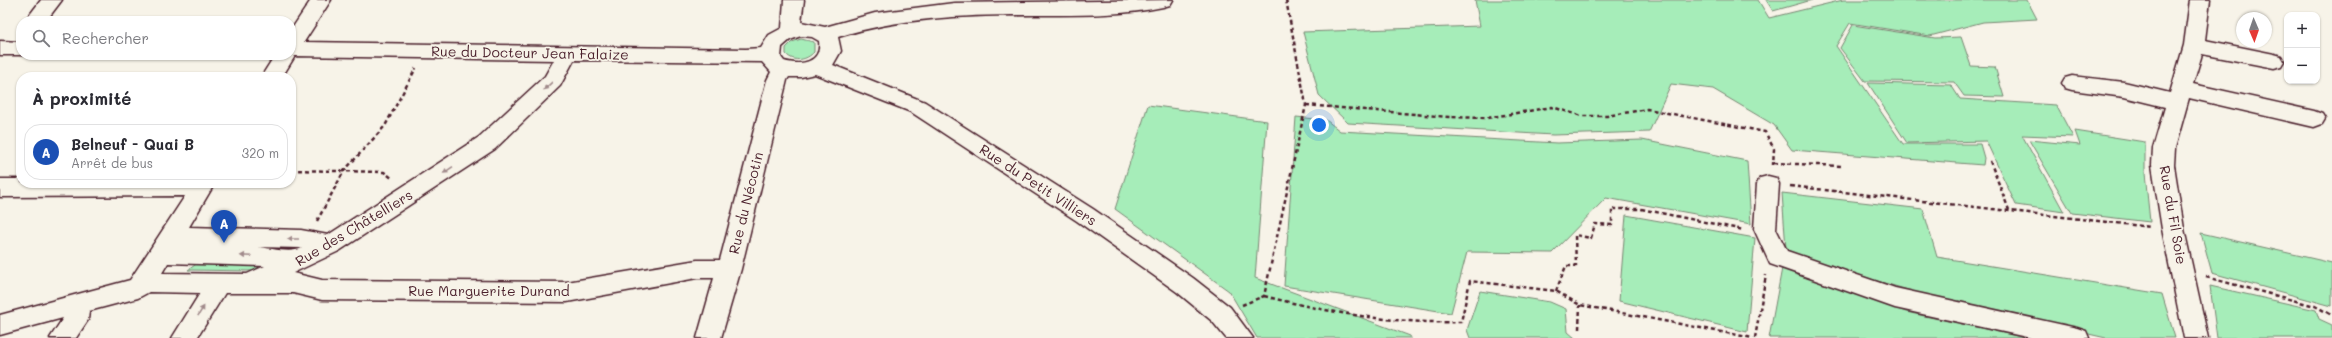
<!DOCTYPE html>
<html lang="fr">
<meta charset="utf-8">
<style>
:root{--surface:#fff;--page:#f7f7f7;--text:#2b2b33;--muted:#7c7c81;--line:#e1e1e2;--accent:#c8321e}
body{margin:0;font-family:Mali,sans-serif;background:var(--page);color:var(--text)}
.controls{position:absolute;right:12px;top:12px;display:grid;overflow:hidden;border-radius:8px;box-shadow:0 1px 3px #0004}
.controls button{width:36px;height:36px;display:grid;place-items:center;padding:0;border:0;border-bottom:1px solid var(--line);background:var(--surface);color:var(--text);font:20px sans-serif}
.compass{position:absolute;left:2236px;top:12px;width:36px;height:36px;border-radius:50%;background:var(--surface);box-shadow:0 1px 3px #0004;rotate:178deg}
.you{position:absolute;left:1319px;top:125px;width:14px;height:14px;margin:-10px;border:3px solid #fff;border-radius:50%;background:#1a73e8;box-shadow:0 0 0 6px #1a73e833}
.badge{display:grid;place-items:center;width:26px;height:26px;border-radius:50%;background:var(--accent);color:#fff;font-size:13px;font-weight:700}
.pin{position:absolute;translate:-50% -33px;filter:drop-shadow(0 1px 2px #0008)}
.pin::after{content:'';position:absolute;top:21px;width:14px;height:12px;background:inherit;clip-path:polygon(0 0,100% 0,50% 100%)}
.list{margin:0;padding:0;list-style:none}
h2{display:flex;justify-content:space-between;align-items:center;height:52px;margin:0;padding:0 16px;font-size:17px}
h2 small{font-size:13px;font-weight:400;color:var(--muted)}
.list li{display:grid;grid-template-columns:26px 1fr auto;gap:12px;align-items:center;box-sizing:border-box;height:56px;margin:0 8px 8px;padding:0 8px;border:1px solid var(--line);border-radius:16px}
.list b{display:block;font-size:15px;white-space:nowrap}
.list p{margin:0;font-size:13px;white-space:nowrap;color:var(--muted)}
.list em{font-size:13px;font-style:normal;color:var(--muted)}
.icon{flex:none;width:22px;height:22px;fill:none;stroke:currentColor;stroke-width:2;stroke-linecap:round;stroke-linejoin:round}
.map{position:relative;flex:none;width:2332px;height:338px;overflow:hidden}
.search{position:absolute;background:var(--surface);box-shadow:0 1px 3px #0004;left:16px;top:16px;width:280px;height:44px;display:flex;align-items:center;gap:10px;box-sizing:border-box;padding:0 14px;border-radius:16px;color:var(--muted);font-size:15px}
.panel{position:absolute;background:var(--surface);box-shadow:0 1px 3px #0004;left:16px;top:72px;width:280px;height:116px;border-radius:16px}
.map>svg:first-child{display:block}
.green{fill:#a6edb9;stroke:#788672}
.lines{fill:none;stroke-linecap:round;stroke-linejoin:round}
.minor-casing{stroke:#4a1f2b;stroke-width:3}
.path{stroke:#4a1f2b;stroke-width:2.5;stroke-dasharray:4 3;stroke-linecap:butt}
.minor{fill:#f7f3e8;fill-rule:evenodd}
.oneway{fill:#a0898a}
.labels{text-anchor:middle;stroke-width:3.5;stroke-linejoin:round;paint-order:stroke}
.street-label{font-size:14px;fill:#4a1f2b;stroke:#f7f3e8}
</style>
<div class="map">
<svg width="2332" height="338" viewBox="0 0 2332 338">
<rect width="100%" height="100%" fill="#f7f3e8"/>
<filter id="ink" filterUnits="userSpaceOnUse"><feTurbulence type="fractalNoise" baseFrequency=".025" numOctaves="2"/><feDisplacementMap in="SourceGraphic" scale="8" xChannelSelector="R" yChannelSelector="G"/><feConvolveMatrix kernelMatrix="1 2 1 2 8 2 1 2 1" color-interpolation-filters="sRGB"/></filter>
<g filter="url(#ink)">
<g class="green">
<polygon points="1475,0 1758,0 1769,18 1843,0 2027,0 2037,19 1983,22 1930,36 1850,23 1836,46 1903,144 1980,144 1984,158 1983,165 1792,150 1774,125 1713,89 1671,84 1649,132 1553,135 1348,123 1319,95 1303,32 1480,26"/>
<polygon points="1766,0 1812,0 1773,11"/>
<polygon points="1853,25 1935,38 1961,37 1971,66 1995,67 2004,97 1964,96 1954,82 1865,81 1840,48"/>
<path d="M 801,39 L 814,42 L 814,52 C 807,60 794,63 786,54 L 786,48 L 792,42 Z"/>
<polygon points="1868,83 1951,85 1960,99 2056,105 2073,137 2022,135 2064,212 2016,205 1986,141 1907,143"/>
<polygon points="1148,105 1267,121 1255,278 1410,336 1411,338 1257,338 1229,291 1115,209"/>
<polygon points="1296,117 1326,120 1340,131 1557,143 1642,140 1747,161 1751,224 1606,198 1552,253 1467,252 1451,313 1284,286"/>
<polygon points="2075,131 2145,142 2145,173 2150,222 2072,213 2029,140 2080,145"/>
<polygon points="1782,193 1923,209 1937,257 2162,294 2175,338 2106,338 1946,301 1802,259 1786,249"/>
<polygon points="1626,215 1755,238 1747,332 1619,301"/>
<polygon points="2201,233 2332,263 2332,306 2212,273"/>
<polygon points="202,260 250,261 261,266 253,271 188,270"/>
<polygon points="1782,268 1906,312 2026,338 1769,338"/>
<polygon points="2210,286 2316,310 2319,319 2332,325 2332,338 2217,338"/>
<polygon points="1480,291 1550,302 1566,309 1568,332 1575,338 1470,338 1467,330"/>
</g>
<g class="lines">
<g class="minor-casing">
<g id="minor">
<polygon points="41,0 62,0 46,21 25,21"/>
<path d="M 311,0 L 331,0 L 304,42 L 746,49 L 761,48 L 769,35 L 782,28 L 784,0 L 804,0 L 801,22 L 825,27 L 875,13 L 954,3 L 1173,0 L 1170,5 L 1163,7 C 1120,16 1077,15 1033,15 C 968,15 901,17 838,37 L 841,51 L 833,65 L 925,102 L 1093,209 L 1193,278 L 1230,307 L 1253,338 L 1226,338 L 1212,321 L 1177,292 L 1077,221 L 911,112 L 815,74 L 801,77 L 789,77 L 787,80 L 741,269 L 721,338 L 697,338 L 714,278 L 697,278 L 567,302 L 322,300 L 293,293 L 225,293 L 197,338 L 172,338 L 200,293 L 149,292 L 138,298 L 89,311 L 88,320 L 76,338 L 50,338 L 63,318 L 0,335 L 0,315 L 130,280 L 185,196 L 0,197 L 0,179 L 21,179 L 21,183 L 215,183 L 189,227 L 301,230 L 328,235 L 479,137 L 545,76 L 554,60 L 295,56 L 282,77 L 261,77 L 275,55 L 291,55 L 291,30 ZM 801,36 L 812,37 L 819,41 C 822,63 801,66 784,61 L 781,57 L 782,47 L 790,40 ZM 574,60 L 762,62 L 771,72 L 767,80 L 720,260 L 697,260 L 567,282 L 322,280 L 293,273 L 339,251 L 495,149 L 560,86 ZM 257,247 L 301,248 L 302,248 C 290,254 271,248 257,247 ZM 168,263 L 265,266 L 247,274 L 162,273 Z"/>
<polygon points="2190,0 2210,0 2205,40 2274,54 2281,56 2284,61 2281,66 2274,68 2202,54 2193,84 2314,111 2322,114 2325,119 2322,124 2314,127 2189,98 2175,148 2174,165 2184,229 2208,338 2184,338 2162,229 2152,165 2153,148 2165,107 2124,97 2072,90 2065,88 2062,83 2065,78 2072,76 2124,82 2170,93 2184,45"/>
<polygon points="0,41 21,42 21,55 25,55 0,55"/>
<polygon points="1768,176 1776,178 1779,184 1776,229 1787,251 1895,288 2077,328 2086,331 2089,338 2031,338 1895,308 1770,264 1754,229 1757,184 1760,178"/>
</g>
</g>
<g class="path">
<polyline points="1306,105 1449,117 1487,118 1552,107 1582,116 1607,116 1647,109 1765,132 1774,149 1773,165"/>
<polyline points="1990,161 2009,210"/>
<polyline points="1774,163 1841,166"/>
<polyline points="291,170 384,172 393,179"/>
<polyline points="1790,186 2151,227"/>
<polyline points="317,221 344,171 385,126 416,68"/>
<polyline points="2206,277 2315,306 2332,315"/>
<polyline points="1556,291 1566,266 1576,266 1575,235 1591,238 1595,224 1612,225 1612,209 1641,209 1744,230"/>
<path d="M 1264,296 C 1331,313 1392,324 1461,322 L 1470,281 L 1556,291 L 1580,305 L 1753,338"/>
<polyline points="1242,305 1264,296 1306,105 1286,0"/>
<polyline points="1579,329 1580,305"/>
<polyline points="1755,338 1766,275"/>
</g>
<use href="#minor" class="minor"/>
</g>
<defs><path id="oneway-solid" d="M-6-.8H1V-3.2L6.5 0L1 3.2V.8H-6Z"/></defs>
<g class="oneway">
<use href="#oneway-solid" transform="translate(548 86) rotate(137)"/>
<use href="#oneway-solid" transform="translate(448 170) rotate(146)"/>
<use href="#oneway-solid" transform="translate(293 239) rotate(-180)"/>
<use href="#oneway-solid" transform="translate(246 256) rotate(-178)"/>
<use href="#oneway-solid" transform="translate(201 311) rotate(-58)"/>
</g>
</g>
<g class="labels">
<g class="street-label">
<text transform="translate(530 53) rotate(1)" y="5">Rue du Docteur Jean Falaize</text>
<text transform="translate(1038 185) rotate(33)" y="5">Rue du Petit Villiers</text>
<text transform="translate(746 203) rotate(-76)" y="5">Rue du Nécotin</text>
<text transform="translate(2173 215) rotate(80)" y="5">Rue du Fil Soie</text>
<text transform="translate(354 228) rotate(-31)" y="5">Rue des Châtelliers</text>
<text x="489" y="296">Rue Marguerite Durand</text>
</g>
</g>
</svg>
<div class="controls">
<button>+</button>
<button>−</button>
</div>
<svg class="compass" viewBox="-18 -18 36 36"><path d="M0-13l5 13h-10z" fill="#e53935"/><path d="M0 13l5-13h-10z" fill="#7c7c81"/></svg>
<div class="you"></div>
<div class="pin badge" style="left:224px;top:243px;background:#1a4fb4">A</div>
<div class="search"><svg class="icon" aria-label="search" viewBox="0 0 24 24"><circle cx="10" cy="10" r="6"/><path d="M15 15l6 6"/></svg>Rechercher</div>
<section class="panel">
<h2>À proximité<small></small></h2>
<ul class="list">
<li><span class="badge" style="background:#1a4fb4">A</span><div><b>Belneuf - Quai B</b><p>Arrêt de bus</p></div><em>320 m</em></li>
</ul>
</section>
</div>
